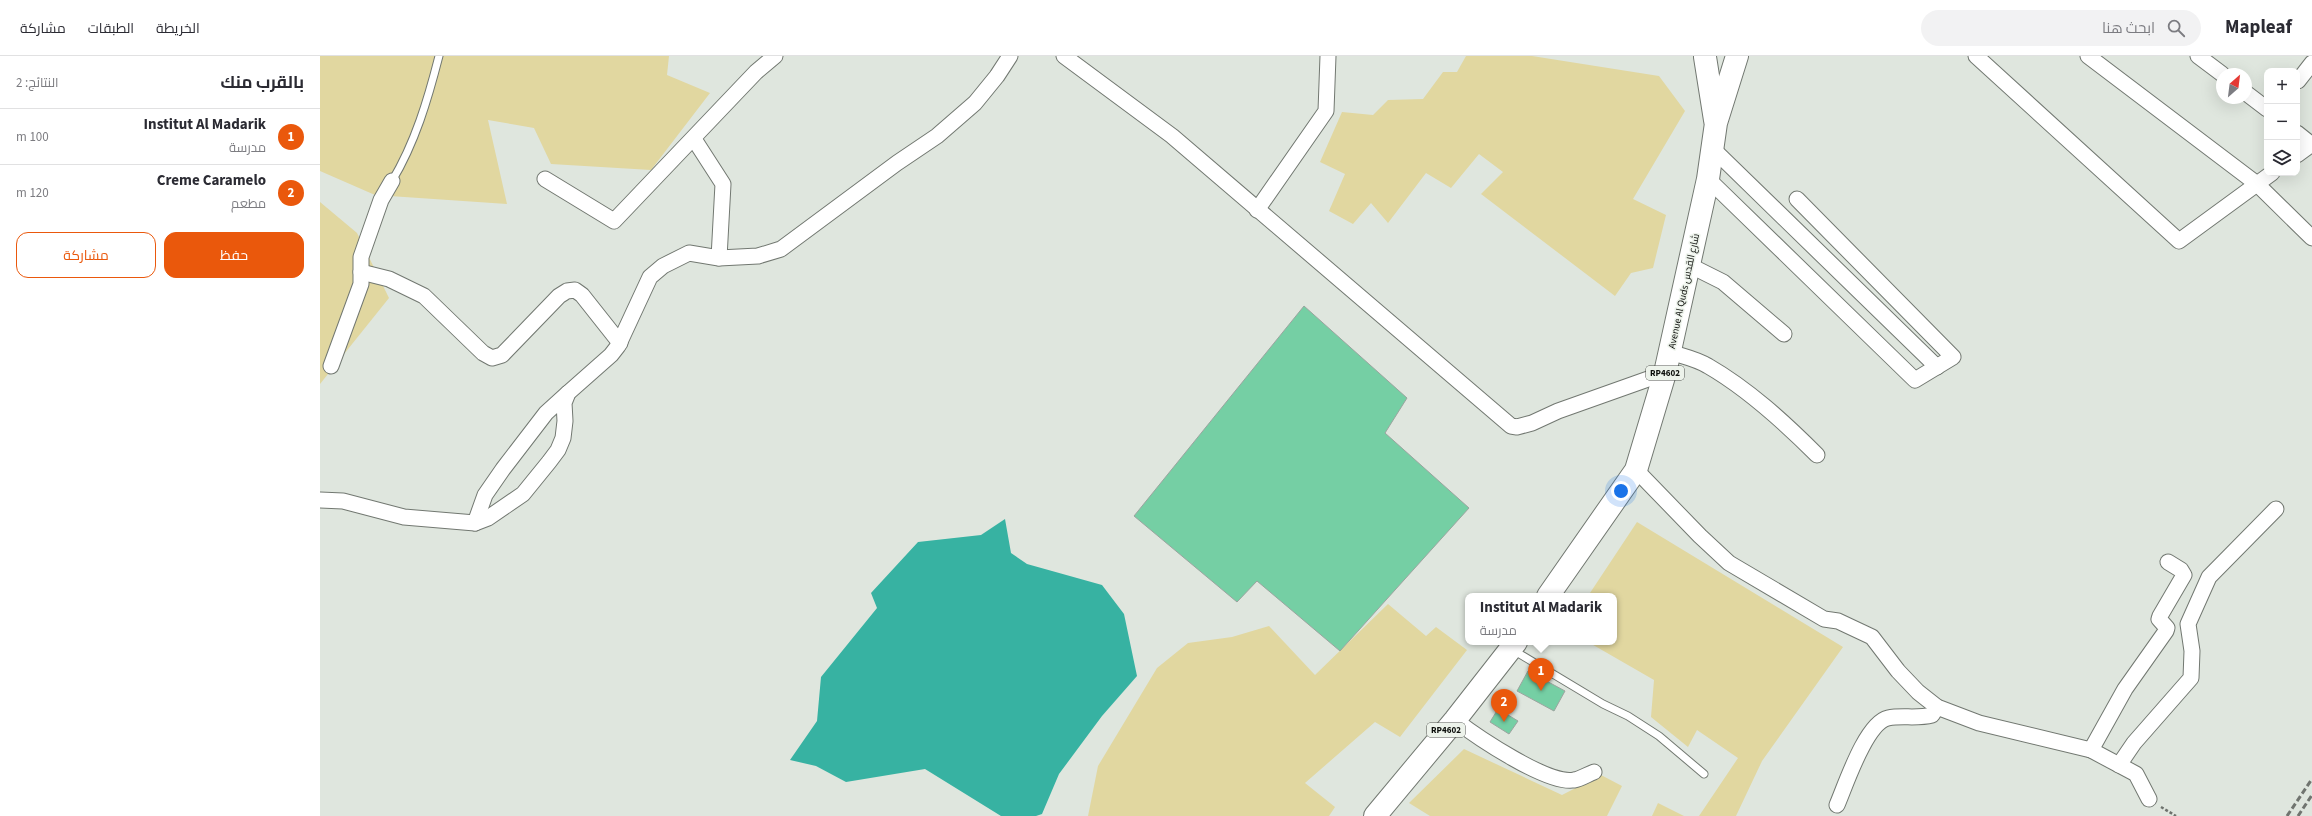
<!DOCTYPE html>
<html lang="ar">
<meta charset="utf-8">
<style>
:root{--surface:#fff;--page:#f2f2f3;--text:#2b2b33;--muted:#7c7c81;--line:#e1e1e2;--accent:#ea580c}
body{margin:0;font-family:"Source Sans 3",Cairo,sans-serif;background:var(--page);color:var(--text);direction:rtl}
.controls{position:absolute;right:12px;top:12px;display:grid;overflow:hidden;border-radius:8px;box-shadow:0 4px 16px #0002}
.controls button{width:36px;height:36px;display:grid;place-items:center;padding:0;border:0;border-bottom:1px solid var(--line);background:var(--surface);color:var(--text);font:20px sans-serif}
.compass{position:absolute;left:1896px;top:12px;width:36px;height:36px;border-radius:50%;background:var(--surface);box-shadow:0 4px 16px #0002;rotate:28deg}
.you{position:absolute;left:1301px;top:435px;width:14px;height:14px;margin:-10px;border:3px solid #fff;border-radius:50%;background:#1a73e8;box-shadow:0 0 0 6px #1a73e833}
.badge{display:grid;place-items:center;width:26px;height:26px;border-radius:50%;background:var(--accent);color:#fff;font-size:13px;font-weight:700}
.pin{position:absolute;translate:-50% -33px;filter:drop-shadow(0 1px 2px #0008)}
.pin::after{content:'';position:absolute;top:21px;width:14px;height:12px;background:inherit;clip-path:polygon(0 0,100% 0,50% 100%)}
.popup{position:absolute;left:1145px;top:537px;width:152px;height:52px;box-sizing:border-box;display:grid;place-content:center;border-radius:8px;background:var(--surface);filter:drop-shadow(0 1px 3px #0005);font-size:13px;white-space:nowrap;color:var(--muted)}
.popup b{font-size:15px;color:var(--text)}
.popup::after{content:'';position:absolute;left:50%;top:100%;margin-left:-8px;border:8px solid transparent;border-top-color:var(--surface)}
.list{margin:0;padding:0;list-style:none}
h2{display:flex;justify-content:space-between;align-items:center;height:52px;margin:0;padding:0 16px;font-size:17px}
h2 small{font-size:13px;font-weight:400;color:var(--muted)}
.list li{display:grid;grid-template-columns:26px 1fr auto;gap:12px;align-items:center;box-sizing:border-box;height:56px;padding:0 16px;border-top:1px solid var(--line)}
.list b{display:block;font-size:15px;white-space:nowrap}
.list p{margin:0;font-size:13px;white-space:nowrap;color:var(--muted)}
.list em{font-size:13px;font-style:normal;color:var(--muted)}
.actions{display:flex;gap:8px;padding:12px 16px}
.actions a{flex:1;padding:9px 0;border:1px solid var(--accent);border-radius:12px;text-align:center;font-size:14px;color:var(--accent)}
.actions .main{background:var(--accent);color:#fff}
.icon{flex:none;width:22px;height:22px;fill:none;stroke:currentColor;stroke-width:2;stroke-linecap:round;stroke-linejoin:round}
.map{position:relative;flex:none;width:1992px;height:760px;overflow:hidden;direction:ltr}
header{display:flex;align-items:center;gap:24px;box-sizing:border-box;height:56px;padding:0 20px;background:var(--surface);border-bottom:1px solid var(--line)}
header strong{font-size:19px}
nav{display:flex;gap:22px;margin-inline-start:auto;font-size:14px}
.search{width:280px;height:36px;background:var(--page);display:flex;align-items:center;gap:10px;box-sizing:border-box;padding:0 14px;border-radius:22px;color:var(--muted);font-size:15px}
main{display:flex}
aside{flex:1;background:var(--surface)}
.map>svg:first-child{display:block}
.green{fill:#e1d7a0}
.water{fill:#37b2a2}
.building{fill:#75cfa4;stroke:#9ba49f}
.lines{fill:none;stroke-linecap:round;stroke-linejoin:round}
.lane-casing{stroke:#727871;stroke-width:9}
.street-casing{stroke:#727871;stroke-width:17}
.primary-casing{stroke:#727871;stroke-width:24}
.path{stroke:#6e726d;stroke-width:2.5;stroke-dasharray:3 2;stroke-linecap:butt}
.lane{stroke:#fff;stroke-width:7}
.street{stroke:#fff;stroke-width:15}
.primary{stroke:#fff;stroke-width:22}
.rail{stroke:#70746f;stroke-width:3;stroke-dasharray:6 3;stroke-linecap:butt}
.labels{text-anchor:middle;stroke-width:3;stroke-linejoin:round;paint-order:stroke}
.shield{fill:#edf3eb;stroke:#50534f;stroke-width:1}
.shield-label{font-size:9px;font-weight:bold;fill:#0d0f0c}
.street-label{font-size:10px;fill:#0d0f0c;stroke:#edf3eb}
</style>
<header>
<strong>Mapleaf</strong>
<div class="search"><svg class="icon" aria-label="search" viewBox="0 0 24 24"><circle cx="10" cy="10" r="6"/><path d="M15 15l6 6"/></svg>ابحث هنا</div>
<nav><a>الخريطة</a><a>الطبقات</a><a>مشاركة</a></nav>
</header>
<main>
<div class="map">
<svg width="1992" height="760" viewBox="0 0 1992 760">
<rect width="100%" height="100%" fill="#dfe6de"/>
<g class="green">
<polygon points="0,0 349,0 347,19 390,37 331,114 231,108 214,72 168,64 187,148 55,139 0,115"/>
<polygon points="1146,0 1212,0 1339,20 1365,55 1313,143 1346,159 1333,212 1311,217 1295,240 1161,138 1183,116 1159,98 1131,132 1106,117 1068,167 1051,147 1033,168 1009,155 1025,118 1000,106 1022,56 1053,59 1068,44 1103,43 1123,16 1137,16"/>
<polygon points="0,146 37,177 69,242 0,328"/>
<polygon points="1317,466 1523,591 1442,705 1416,760 1379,760 1418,702 1377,674 1368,691 1331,661 1334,624 1268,586 1294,586 1294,540 1268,540"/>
<polygon points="1068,548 1106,580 1116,571 1147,594 1080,681 1055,666 985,727 1015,751 1009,760 768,760 778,710 837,612 868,587 912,581 949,570 995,619"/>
<polygon points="1144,693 1242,739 1281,719 1302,730 1287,760 1110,760 1089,747"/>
<polygon points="1338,747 1364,760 1332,760"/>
</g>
<polygon class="water" points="685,463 691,497 707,508 782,529 804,558 817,620 782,660 739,718 722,758 716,760 681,760 605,713 526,726 496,710 470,704 497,665 501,621 557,552 551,537 598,486 661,479"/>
<g class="building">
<polygon points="984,250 1087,342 1065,377 1149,452 1020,595 937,525 917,546 814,460"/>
<polygon points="1208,615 1245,635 1234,655 1197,635"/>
<polygon points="1178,653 1198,665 1189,678 1170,666"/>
</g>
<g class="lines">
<g class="lane-casing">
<g id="lane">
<path d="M 72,125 C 95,87 108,43 119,0"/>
<polyline points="1193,594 1283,648 1308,660 1339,680 1384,718"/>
</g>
</g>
<g class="street-casing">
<g id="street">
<polyline points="744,0 852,80 1191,370 1197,371 1212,367 1238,355 1345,317"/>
<polyline points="1656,0 1859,185 1952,117"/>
<polyline points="1768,0 1937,128 1992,182"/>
<polyline points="1878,0 1902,18"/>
<polyline points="1978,25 1992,7"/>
<polyline points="1926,37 1947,53"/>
<polyline points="1977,77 1992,89"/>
<polyline points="374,83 403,128 399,202"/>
<polyline points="1391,91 1617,311"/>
<polyline points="1977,99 1992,88"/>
<polyline points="225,123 294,165 436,16 455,0"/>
<polyline points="1388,123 1595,324 1633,301 1477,143"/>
<polyline points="937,154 1006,55 1008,0"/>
<polyline points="1369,209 1403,226 1464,278"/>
<polyline points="41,216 69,223 104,240 163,297 172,302 182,299 239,240 247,235 255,234 262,239 300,287"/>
<path d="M 1350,296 C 1362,300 1377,303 1388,310 C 1428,333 1464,366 1497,399"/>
<polyline points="11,310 41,228 41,201 61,144 72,125"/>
<polyline points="1316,414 1380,480 1409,507 1504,563 1518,565 1552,581 1578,615 1598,636 1617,651 1659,667 1771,694 1816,718 1829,743"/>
<polyline points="0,444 23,445 84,461 155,467 168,462 203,438 229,406 238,394 243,382 245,365 244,347 248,337 291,299 298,290 330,221 343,210 369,197 399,202 438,200 461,193 577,107 617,80 655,47 677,20 690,0"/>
<polyline points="155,467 165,439 183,413 226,357 248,337"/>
<path d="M 1135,664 C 1157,681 1228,729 1254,724 C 1261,723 1268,718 1274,716"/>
<polyline points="1771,694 1805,633 1846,575 1847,572 1839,563 1840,560 1864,519 1861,514 1848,506"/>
<polyline points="1799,709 1814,687 1871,622 1872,595 1868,568 1889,521 1956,453"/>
<path d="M 1517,749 C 1526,728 1546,667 1568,662 C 1582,659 1597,663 1612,659 L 1617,651"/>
</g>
</g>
<g class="primary-casing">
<g id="primary">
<polyline points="1385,1 1395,64"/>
<polyline points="1228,540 1316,414 1345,317 1388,123 1396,67 1417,0"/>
<polyline points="1055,760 1135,664 1196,586"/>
</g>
</g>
<polyline class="path" points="1841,751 1856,760"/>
<use href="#lane" class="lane"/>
<use href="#street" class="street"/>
<use href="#primary" class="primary"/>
<g class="rail">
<polyline points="1967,760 1992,723"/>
<polyline points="1978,760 1992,739"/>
</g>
</g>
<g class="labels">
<g class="shield">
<rect x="1326" y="310" width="38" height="14" rx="3"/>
<rect x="1107" y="667" width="38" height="14" rx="3"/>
</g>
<g class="shield-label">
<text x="1345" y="320">RP4602</text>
<text x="1126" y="677">RP4602</text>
</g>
<g class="street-label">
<text transform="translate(1363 235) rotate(-78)" y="4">Avenue Al Quds شارع القدس</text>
</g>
</g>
</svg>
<div class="controls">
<button>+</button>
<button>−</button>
<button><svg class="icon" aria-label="layers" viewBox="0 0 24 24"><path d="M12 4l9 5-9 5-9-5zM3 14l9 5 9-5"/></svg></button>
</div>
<svg class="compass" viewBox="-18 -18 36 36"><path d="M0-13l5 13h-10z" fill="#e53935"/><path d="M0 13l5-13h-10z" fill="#7c7c81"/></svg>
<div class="you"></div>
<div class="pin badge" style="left:1221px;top:635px">1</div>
<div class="popup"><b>Institut Al Madarik</b>مدرسة</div>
<div class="pin badge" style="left:1184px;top:666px">2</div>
</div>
<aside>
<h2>بالقرب منك<small>النتائج: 2</small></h2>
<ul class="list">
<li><span class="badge">1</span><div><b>Institut Al Madarik</b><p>مدرسة</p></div><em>100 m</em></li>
<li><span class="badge">2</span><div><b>Creme Caramelo</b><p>مطعم</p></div><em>120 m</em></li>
</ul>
<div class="actions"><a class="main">حفظ</a><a>مشاركة</a></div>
</aside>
</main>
